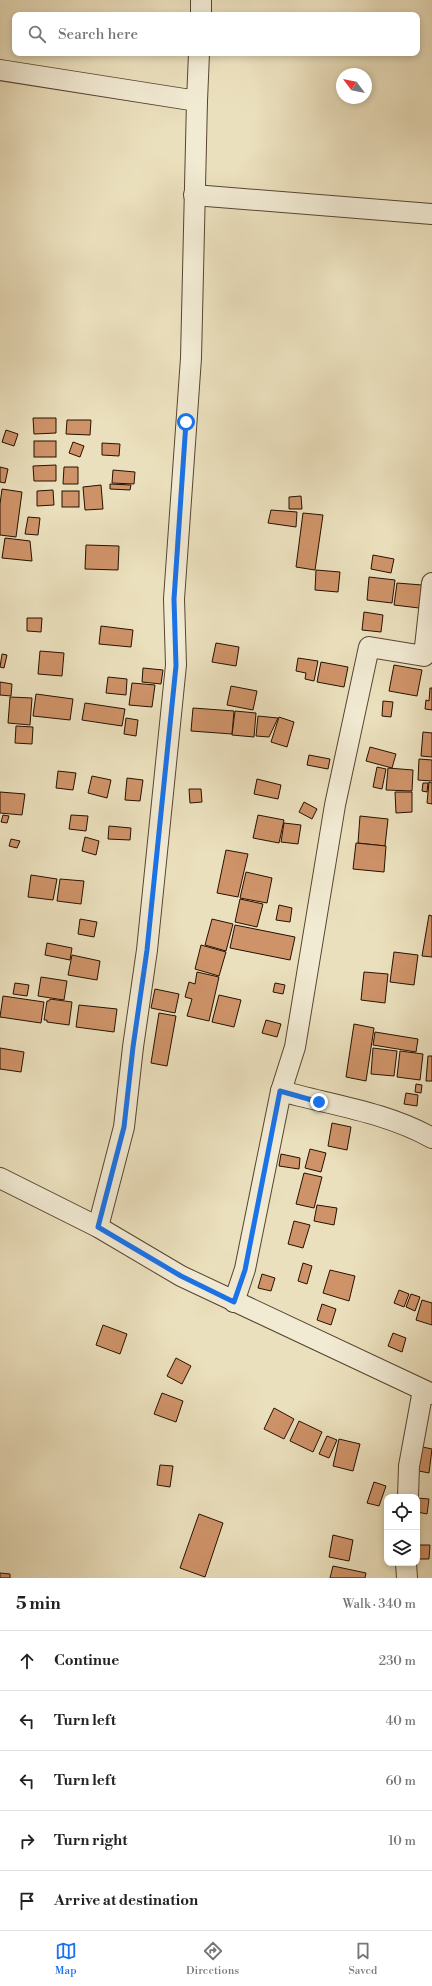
<!DOCTYPE html>
<meta charset="utf-8">
<style>
:root{--surface:#fff;--page:#f6f6f6;--text:#222;--muted:#767676;--line:#e0e0e0;--accent:#1a73e8}
body{margin:0;font-family:"Libre Bodoni",serif;background:var(--page);color:var(--text)}
.controls{position:absolute;right:12px;bottom:12px;display:grid;overflow:hidden;border-radius:8px;box-shadow:0 2px 6px #0003}
.controls button{width:36px;height:36px;display:grid;place-items:center;padding:0;border:0;border-bottom:1px solid var(--line);background:var(--surface);color:var(--text);font:20px sans-serif}
.compass{position:absolute;left:336px;top:68px;width:36px;height:36px;border-radius:50%;background:var(--surface);box-shadow:0 2px 6px #0003;rotate:302deg}
.stop{position:absolute;width:12px;height:12px;margin:-9px;border:3px solid #1a73e8;border-radius:50%;background:#fff}
.stop.end{background:#1a73e8;border-color:#fff;box-shadow:0 1px 4px #0008}
.list{margin:0;padding:0;list-style:none}
h2{display:flex;justify-content:space-between;align-items:center;height:52px;margin:0;padding:0 16px;font-size:17px}
h2 small{font-size:13px;font-weight:400;color:var(--muted)}
.list li{display:grid;grid-template-columns:26px 1fr auto;gap:12px;align-items:center;box-sizing:border-box;height:60px;padding:0 16px;border-top:1px solid var(--line)}
.list b{display:block;font-size:15px;white-space:nowrap}
.list em{font-size:13px;font-style:normal;color:var(--muted)}
.icon{flex:none;width:22px;height:22px;fill:none;stroke:currentColor;stroke-width:2;stroke-linecap:round;stroke-linejoin:round}
.map{position:relative;flex:none;width:432px;height:1578px;overflow:hidden}
.search{position:absolute;background:var(--surface);box-shadow:0 2px 6px #0003;left:12px;right:12px;top:12px;height:44px;display:flex;align-items:center;gap:10px;box-sizing:border-box;padding:0 14px;border-radius:8px;color:var(--muted);font-size:15px}
.sheet{height:352px;background:var(--surface)}
nav{display:flex;justify-content:space-around;align-items:center;box-sizing:border-box;height:56px;border-top:1px solid var(--line);background:var(--surface);font-size:11px;color:var(--muted)}
nav a{display:grid;justify-items:center;gap:2px}
nav .on{color:var(--accent)}
.map>svg:first-child{display:block}
.building{fill:#cf9369;stroke:#261100}
.lines{fill:none;stroke-linecap:round;stroke-linejoin:round}
.street-casing{stroke:#57452f;stroke-width:22}
.street{stroke:#f2ebd4;stroke-width:20}
.route{stroke:#1a73e8;stroke-width:5}
</style>
<div class="map">
<svg width="432" height="1578" viewBox="0 0 432 1578">
<rect width="100%" height="100%" fill="#ebe0bd"/>
<filter id="stains"><feTurbulence type="fractalNoise" baseFrequency=".005" numOctaves="4"/><feColorMatrix values="0 0 0 0 .2 0 0 0 0 .09 0 0 0 0 .02 0 0 0 .5 -.17"/></filter>
<radialGradient id="worn" r=".72"><stop offset=".6" stop-color="#630" stop-opacity="0"/><stop offset="1" stop-color="#630" stop-opacity=".3"/></radialGradient>
<g class="building">
<polygon points="33,418 56,418 56,433 34,434"/>
<polygon points="67,420 91,420 90,435 66,434"/>
<polygon points="6,430 18,434 14,446 2,442"/>
<rect x="34" y="441" width="22" height="16"/>
<polygon points="73,442 84,446 80,457 69,453"/>
<polygon points="102,443 120,444 119,456 102,455"/>
<polygon points="56,465 56,481 34,481 33,466"/>
<polygon points="0,467 8,469 5,483 0,482"/>
<polygon points="64,467 78,467 78,484 63,484"/>
<polygon points="113,470 135,472 134,484 112,483"/>
<polygon points="110,484 131,485 130,490 110,489"/>
<polygon points="101,485 103,509 85,510 83,487"/>
<polygon points="2,489 22,492 16,537 0,535 0,504"/>
<polygon points="53,490 54,505 37,506 37,491"/>
<rect x="62" y="491" width="17" height="16"/>
<polygon points="301,496 302,509 289,509 289,497"/>
<polygon points="271,510 297,512 296,527 268,523"/>
<polygon points="303,513 323,515 315,570 296,567"/>
<polygon points="28,517 40,518 38,535 25,534"/>
<polygon points="5,538 30,541 32,561 2,558"/>
<polygon points="86,545 119,546 118,570 85,569"/>
<polygon points="373,555 394,559 391,573 371,569"/>
<polygon points="316,570 340,572 338,592 315,590"/>
<polygon points="369,577 395,580 392,603 367,600"/>
<polygon points="397,583 422,585 419,608 394,605"/>
<polygon points="364,612 383,615 381,632 362,630"/>
<polygon points="27,618 42,618 41,632 27,631"/>
<polygon points="101,626 133,630 131,647 99,644"/>
<polygon points="216,643 239,647 236,666 212,662"/>
<polygon points="40,651 64,653 62,676 38,674"/>
<polygon points="2,654 7,655 4,668 0,667"/>
<polygon points="298,658 318,661 314,681 305,679 306,673 296,671"/>
<polygon points="321,662 348,667 344,687 317,682"/>
<polygon points="394,665 422,670 417,696 389,691"/>
<polygon points="143,668 163,670 161,684 142,682"/>
<polygon points="108,677 127,679 126,695 106,693"/>
<polygon points="0,682 12,684 11,696 0,695"/>
<polygon points="132,683 155,685 152,707 129,705"/>
<polygon points="231,686 257,691 253,710 227,705"/>
<polygon points="430,688 432,688 432,710 425,709 426,700 429,701"/>
<polygon points="36,694 73,699 70,720 33,716"/>
<polygon points="10,697 32,698 30,725 8,723"/>
<polygon points="383,701 393,702 391,717 382,716"/>
<polygon points="85,703 125,709 122,726 82,720"/>
<polygon points="193,708 234,711 232,734 191,731"/>
<polygon points="235,711 256,713 254,737 232,735"/>
<polygon points="258,716 278,718 269,737 256,736"/>
<polygon points="279,717 294,722 287,747 271,742"/>
<polygon points="126,718 138,720 136,736 124,734"/>
<polygon points="16,726 33,727 32,744 15,743"/>
<polygon points="423,732 432,733 432,757 421,756"/>
<polygon points="370,747 396,754 392,768 366,761"/>
<polygon points="309,755 330,759 328,769 307,765"/>
<polygon points="419,759 432,760 432,781 418,780"/>
<polygon points="377,767 386,769 382,789 373,787"/>
<polygon points="388,768 413,770 412,791 386,790"/>
<polygon points="58,771 76,773 73,790 56,788"/>
<polygon points="92,776 111,780 107,798 88,793"/>
<polygon points="127,778 143,780 140,801 125,800"/>
<polygon points="257,779 281,785 278,799 254,794"/>
<polygon points="429,782 432,783 432,804 427,803"/>
<polygon points="423,783 428,783 427,792 422,791"/>
<polygon points="189,789 201,789 202,802 190,803"/>
<polygon points="0,792 25,794 22,815 0,813"/>
<polygon points="395,792 412,792 412,812 396,813"/>
<polygon points="304,802 317,809 312,819 299,812"/>
<polygon points="3,815 9,816 7,823 1,822"/>
<polygon points="71,815 88,816 86,831 69,829"/>
<polygon points="258,815 284,820 279,843 253,838"/>
<polygon points="360,816 388,819 385,846 358,843"/>
<polygon points="284,823 301,825 298,844 281,842"/>
<polygon points="109,826 131,828 130,840 108,839"/>
<polygon points="85,837 99,841 96,855 82,851"/>
<polygon points="11,839 20,841 17,848 9,846"/>
<polygon points="356,843 386,846 384,872 353,869"/>
<polygon points="226,850 248,854 238,897 217,893"/>
<polygon points="246,872 272,878 267,903 240,898"/>
<polygon points="31,875 57,879 53,900 28,897"/>
<polygon points="60,879 84,881 81,904 57,901"/>
<polygon points="240,899 263,904 257,927 235,922"/>
<polygon points="279,905 292,908 290,922 276,920"/>
<polygon points="429,915 432,916 432,957 422,956"/>
<polygon points="80,919 97,922 94,937 78,934"/>
<polygon points="212,919 233,924 226,951 205,945"/>
<polygon points="235,925 295,937 290,960 230,948"/>
<polygon points="47,943 72,948 70,960 45,955"/>
<polygon points="201,945 226,952 219,976 195,969"/>
<polygon points="394,952 418,955 414,985 390,982"/>
<polygon points="72,955 100,961 97,980 68,975"/>
<polygon points="197,972 219,977 209,1021 187,1016 192,999 185,997 189,982 195,984"/>
<polygon points="364,972 388,974 385,1003 361,1000"/>
<polygon points="41,977 67,981 64,1000 38,996"/>
<polygon points="15,983 29,985 27,996 13,994"/>
<polygon points="275,983 285,985 283,994 273,992"/>
<polygon points="155,989 179,994 175,1013 151,1008"/>
<polygon points="219,995 241,1000 234,1027 212,1022"/>
<polygon points="3,996 44,1002 41,1023 0,1017"/>
<polygon points="50,999 72,1002 69,1025 47,1022 47,1020 44,1020 47,1001 49,1001"/>
<polygon points="79,1005 117,1009 114,1032 76,1027"/>
<polygon points="159,1013 176,1016 167,1066 151,1063"/>
<polygon points="266,1020 281,1024 277,1037 262,1033"/>
<polygon points="354,1024 374,1028 366,1081 346,1077"/>
<polygon points="375,1032 418,1039 416,1052 373,1045"/>
<polygon points="0,1048 24,1052 21,1072 0,1069"/>
<polygon points="373,1048 397,1051 394,1076 371,1074"/>
<polygon points="400,1051 423,1054 420,1080 397,1077"/>
<polygon points="428,1056 432,1056 432,1081 426,1081"/>
<polygon points="416,1084 422,1085 421,1093 415,1092"/>
<polygon points="406,1093 418,1095 417,1106 404,1104"/>
<polygon points="332,1123 351,1127 347,1150 328,1146"/>
<polygon points="310,1149 326,1153 321,1172 305,1168"/>
<polygon points="281,1154 300,1158 299,1169 279,1166"/>
<polygon points="304,1173 322,1177 314,1208 296,1204"/>
<polygon points="317,1205 337,1208 334,1225 314,1221"/>
<polygon points="294,1221 310,1225 303,1248 288,1244"/>
<polygon points="303,1263 312,1266 307,1284 298,1281"/>
<polygon points="330,1270 355,1276 349,1301 323,1293"/>
<polygon points="262,1274 275,1278 271,1291 258,1288"/>
<polygon points="399,1290 409,1294 404,1307 394,1303"/>
<polygon points="411,1294 420,1297 415,1311 406,1307"/>
<polygon points="422,1300 432,1303 432,1325 416,1320"/>
<polygon points="322,1304 336,1309 331,1325 317,1320"/>
<polygon points="103,1325 127,1334 120,1354 96,1345"/>
<polygon points="393,1333 406,1338 402,1352 388,1346"/>
<polygon points="176,1358 191,1366 182,1384 167,1376"/>
<polygon points="162,1393 183,1401 176,1422 154,1414"/>
<polygon points="274,1408 294,1419 284,1439 264,1429"/>
<polygon points="299,1421 322,1432 313,1452 290,1441"/>
<polygon points="327,1436 337,1440 329,1458 319,1454"/>
<polygon points="339,1439 360,1444 353,1471 333,1466"/>
<polygon points="418,1446 432,1449 429,1473 414,1470"/>
<polygon points="160,1465 173,1466 170,1487 157,1485"/>
<polygon points="374,1482 386,1486 379,1506 367,1503"/>
<polygon points="417,1498 429,1499 427,1514 417,1512"/>
<polygon points="199,1514 223,1523 205,1577 180,1568"/>
<polygon points="333,1535 353,1540 349,1561 329,1557"/>
<polygon points="417,1545 430,1545 429,1559 417,1559"/>
<polygon points="333,1566 366,1573 365,1578 330,1578"/>
<polygon points="0,1573 10,1574 10,1578 0,1578"/>
</g>
<g class="lines">
<g class="street-casing">
<g id="street">
<polyline points="201,15 201,0"/>
<polyline points="0,70 197,101 199,53"/>
<polyline points="194,195 432,214"/>
<path d="M 281,1091 C 331,1105 386,1112 432,1138"/>
<polyline points="0,1178 98,1227 181,1276 432,1394"/>
<polyline points="98,1227 124,1127 133,1047 147,950 176,665 174,599 191,358 197,101"/>
<polyline points="234,1302 245,1269 281,1091 295,1047 335,805 369,647 424,656 432,583"/>
<polyline points="408,1497 409,1466 423,1390"/>
<polyline points="406,1563 407,1578"/>
</g>
</g>
<use href="#street" class="street"/>
</g>
<g class="lines">
<polyline class="route" points="186,422 174,599 176,666 147,950 133,1047 124,1127 98,1227 181,1276 234,1302 245,1270 280,1091 319,1102"/>
</g>
<rect width="100%" height="100%" filter="url(#stains)"/>
<rect width="100%" height="100%" fill="url(#worn)"/>
</svg>
<div class="controls">
<button><svg class="icon" aria-label="locate" viewBox="0 0 24 24"><circle cx="12" cy="12" r="6"/><path d="M12 2v4M12 18v4M2 12h4M18 12h4"/></svg></button>
<button><svg class="icon" aria-label="layers" viewBox="0 0 24 24"><path d="M12 4l9 5-9 5-9-5zM3 14l9 5 9-5"/></svg></button>
</div>
<svg class="compass" viewBox="-18 -18 36 36"><path d="M0-13l5 13h-10z" fill="#e53935"/><path d="M0 13l5-13h-10z" fill="#767676"/></svg>
<div class="stop" style="left:186px;top:422px"></div>
<div class="stop end" style="left:319px;top:1102px"></div>
<div class="search"><svg class="icon" aria-label="search" viewBox="0 0 24 24"><circle cx="10" cy="10" r="6"/><path d="M15 15l6 6"/></svg>Search here</div>
</div>
<section class="sheet">
<h2>5 min<small>Walk · 340 m</small></h2>
<ul class="list">
<li><svg class="icon" aria-label="ahead" viewBox="0 0 24 24"><path d="M12 20V5M6 11l6-6 6 6"/></svg><div><b>Continue</b></div><em>230 m</em></li>
<li><svg class="icon" aria-label="left" viewBox="0 0 24 24"><path d="M17 20v-9H6M10 6l-5 5 5 5"/></svg><div><b>Turn left</b></div><em>40 m</em></li>
<li><svg class="icon" aria-label="left" viewBox="0 0 24 24"><path d="M17 20v-9H6M10 6l-5 5 5 5"/></svg><div><b>Turn left</b></div><em>60 m</em></li>
<li><svg class="icon" aria-label="right" viewBox="0 0 24 24"><path d="M7 20v-9h11M14 6l5 5-5 5"/></svg><div><b>Turn right</b></div><em>10 m</em></li>
<li><svg class="icon" aria-label="arrive" viewBox="0 0 24 24"><path d="M6 21V4h12l-3 4 3 4H6"/></svg><div><b>Arrive at destination</b></div></li>
</ul>
</section>
<nav>
<a class="on"><svg class="icon" aria-label="map" viewBox="0 0 24 24"><path d="M3 6l6-2 6 2 6-2v14l-6 2-6-2-6 2zM9 4v14M15 6v14"/></svg>Map</a>
<a><svg class="icon" aria-label="directions" viewBox="0 0 24 24"><path d="M12 3l9 9-9 9-9-9zM9 14v-3h6M13 9l2 2-2 2"/></svg>Directions</a>
<a><svg class="icon" aria-label="saved" viewBox="0 0 24 24"><path d="M7 4h10v16l-5-4-5 4z"/></svg>Saved</a>
</nav>
